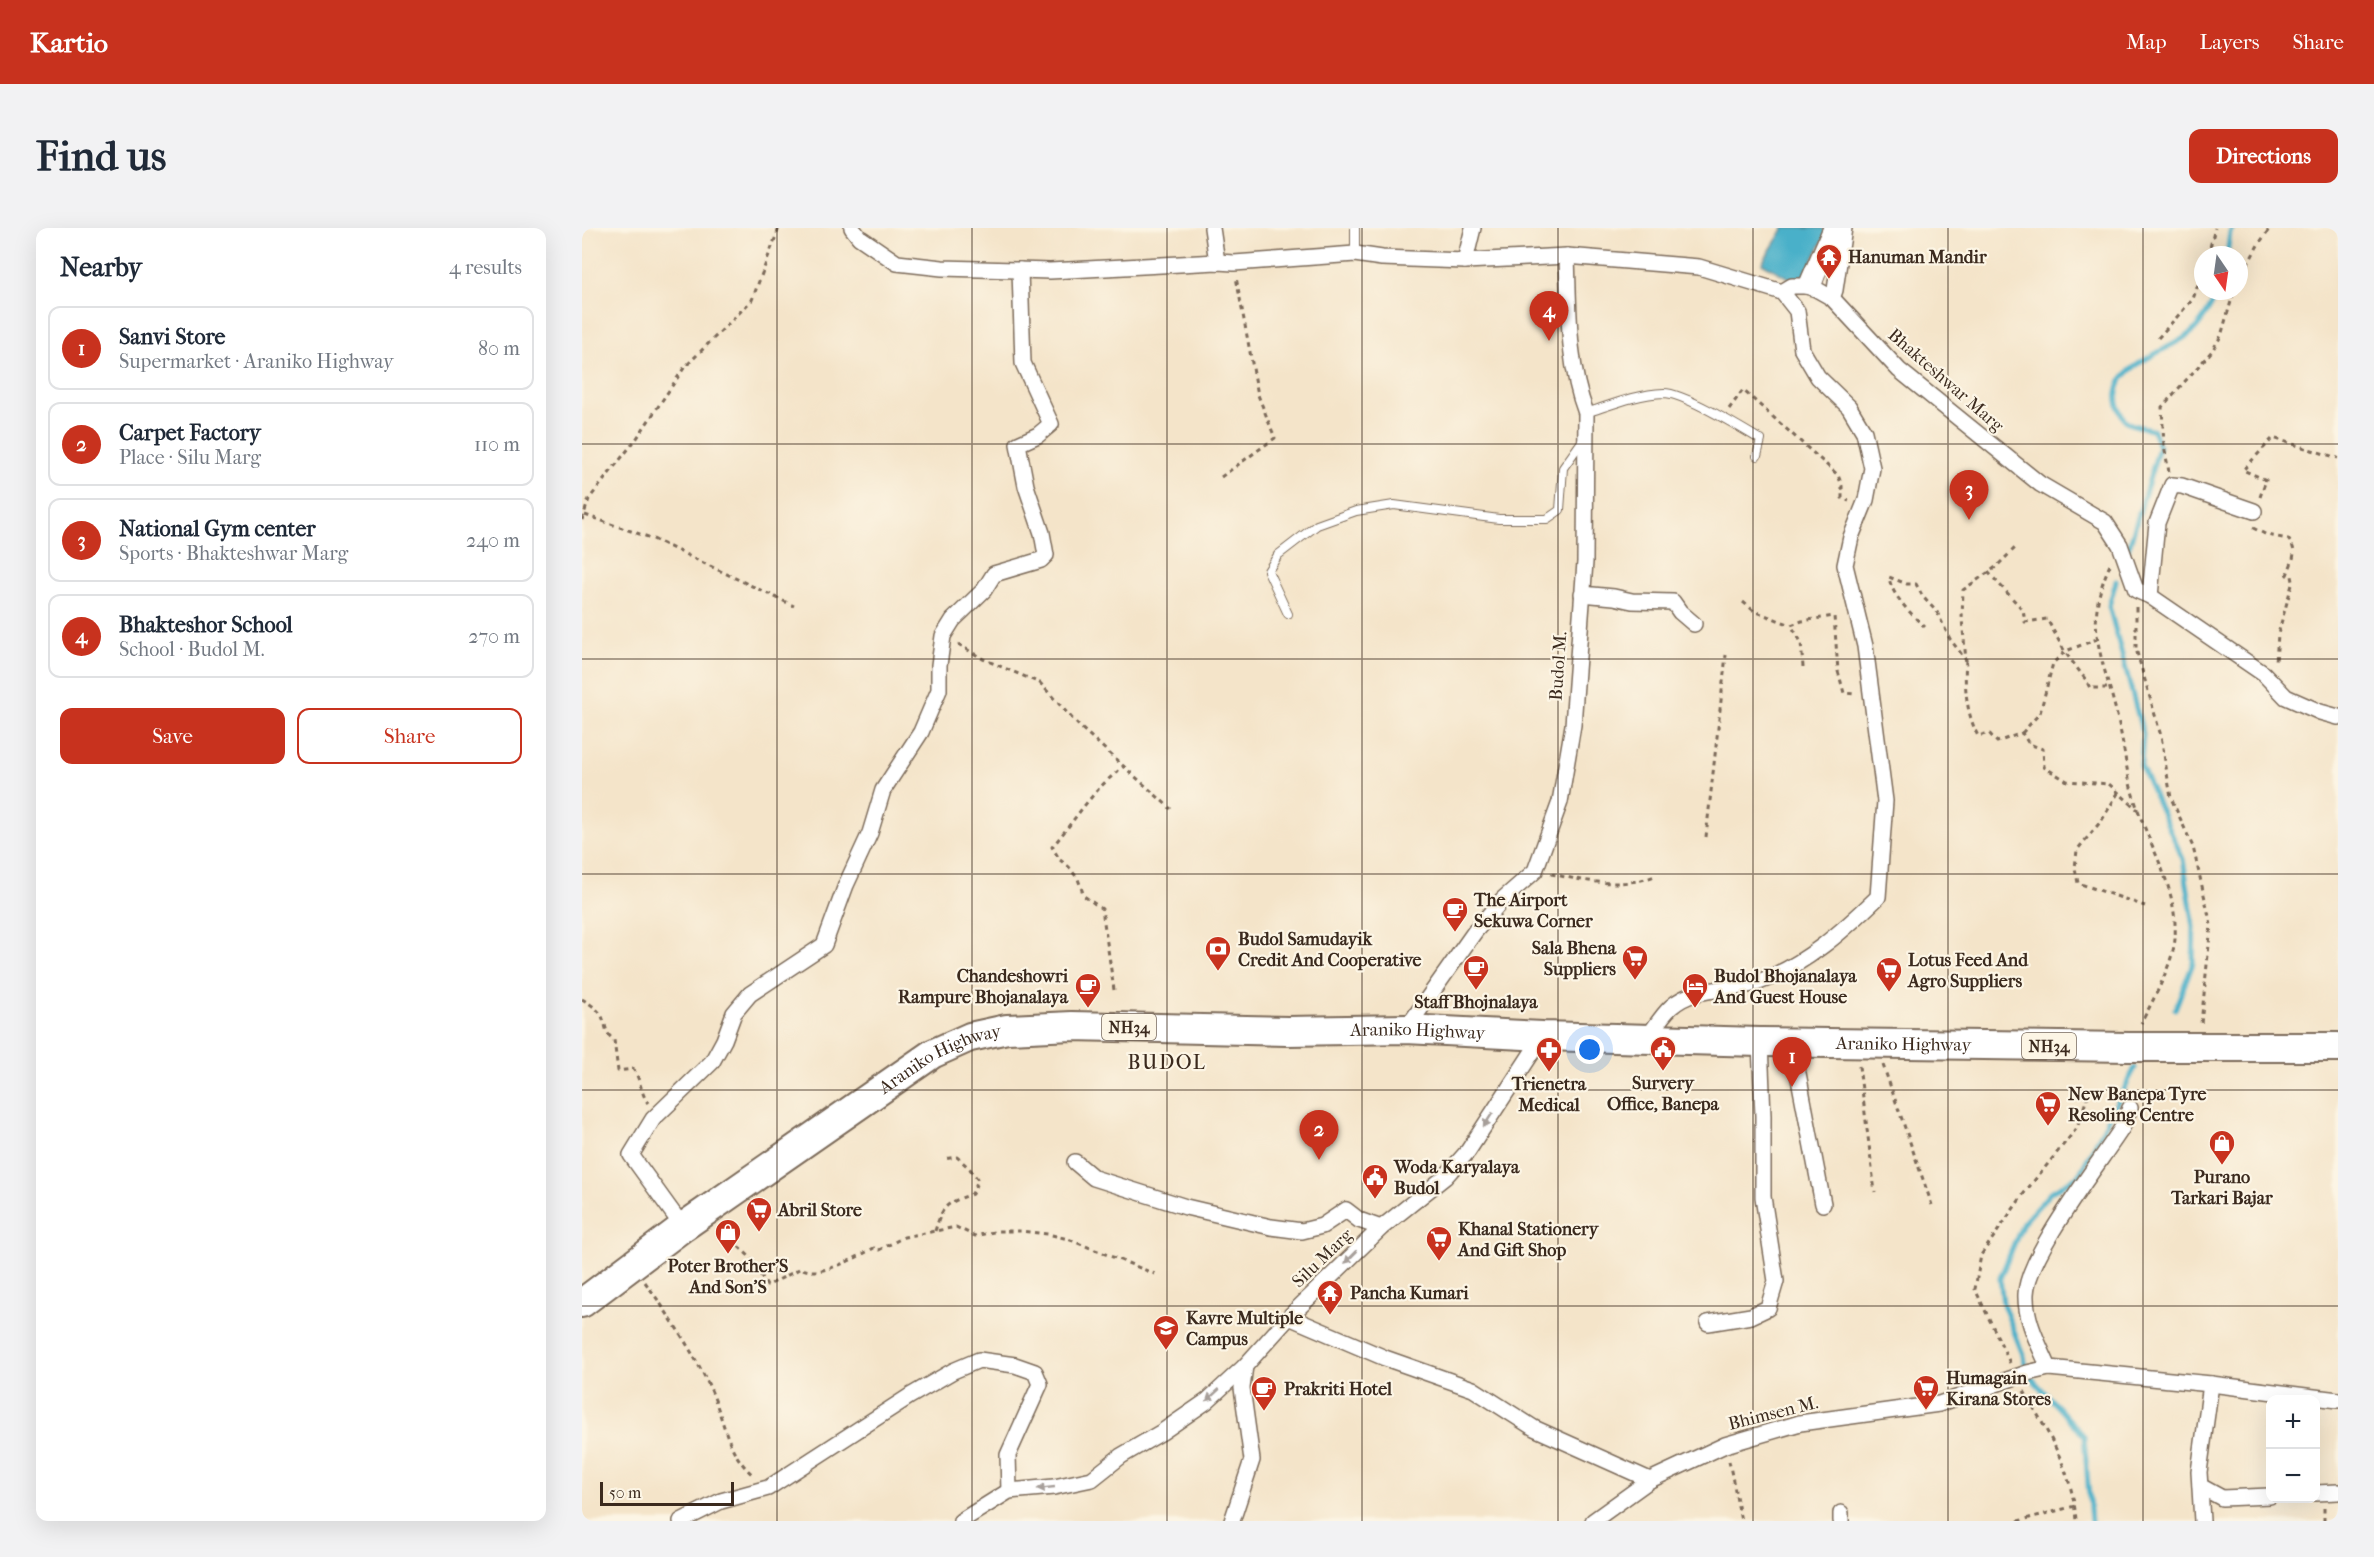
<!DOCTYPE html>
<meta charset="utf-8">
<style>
:root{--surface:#fff;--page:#f2f2f3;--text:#1f2937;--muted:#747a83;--line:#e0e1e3;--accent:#c8321e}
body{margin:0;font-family:"IM FELL French Canon",serif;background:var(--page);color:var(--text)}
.controls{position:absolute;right:18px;bottom:18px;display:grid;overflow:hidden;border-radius:12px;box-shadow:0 6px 24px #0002}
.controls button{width:54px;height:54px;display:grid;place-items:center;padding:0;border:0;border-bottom:2px solid var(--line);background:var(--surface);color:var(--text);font:30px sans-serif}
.compass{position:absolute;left:1612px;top:18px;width:54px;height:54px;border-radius:50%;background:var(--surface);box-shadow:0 6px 24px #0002;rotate:167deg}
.scale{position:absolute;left:18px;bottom:15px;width:134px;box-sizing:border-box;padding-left:6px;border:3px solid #3b2a1e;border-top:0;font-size:16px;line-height:21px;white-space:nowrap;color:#3b2a1e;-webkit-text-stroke:4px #fcf5e5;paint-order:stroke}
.you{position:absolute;left:1008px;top:822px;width:21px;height:21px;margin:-15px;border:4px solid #fff;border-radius:50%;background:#1a73e8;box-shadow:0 0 0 9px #1a73e833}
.badge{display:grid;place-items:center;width:39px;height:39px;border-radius:50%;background:var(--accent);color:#fff;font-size:20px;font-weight:700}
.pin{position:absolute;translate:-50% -50px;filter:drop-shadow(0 2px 3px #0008)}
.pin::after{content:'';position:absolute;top:32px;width:21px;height:18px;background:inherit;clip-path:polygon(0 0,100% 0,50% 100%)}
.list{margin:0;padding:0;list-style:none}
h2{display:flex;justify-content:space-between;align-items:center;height:78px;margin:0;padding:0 24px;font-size:26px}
h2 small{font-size:20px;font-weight:400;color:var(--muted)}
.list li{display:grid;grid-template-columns:39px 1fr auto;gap:18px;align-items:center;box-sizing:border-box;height:84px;margin:0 12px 12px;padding:0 12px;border:2px solid var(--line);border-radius:12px}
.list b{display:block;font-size:22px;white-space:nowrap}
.list p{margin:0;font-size:20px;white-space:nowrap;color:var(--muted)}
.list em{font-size:20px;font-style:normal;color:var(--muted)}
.actions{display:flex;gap:12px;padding:18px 24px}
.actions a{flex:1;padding:14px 0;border:2px solid var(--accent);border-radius:12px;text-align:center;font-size:21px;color:var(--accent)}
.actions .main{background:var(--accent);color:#fff}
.map{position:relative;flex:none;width:1756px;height:1293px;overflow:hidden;border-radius:12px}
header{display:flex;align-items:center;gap:36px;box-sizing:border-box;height:84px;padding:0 30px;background:var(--accent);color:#fff}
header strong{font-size:28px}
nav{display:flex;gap:33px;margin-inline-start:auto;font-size:21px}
.intro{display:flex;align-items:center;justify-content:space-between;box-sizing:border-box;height:144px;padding:0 36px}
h1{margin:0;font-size:42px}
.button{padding:15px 27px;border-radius:12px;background:var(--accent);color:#fff;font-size:21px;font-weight:700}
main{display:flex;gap:36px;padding:0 36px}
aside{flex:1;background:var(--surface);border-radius:12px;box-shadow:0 6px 24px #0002}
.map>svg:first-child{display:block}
.water{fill:#4ab0c9;stroke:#426d74;stroke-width:1.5}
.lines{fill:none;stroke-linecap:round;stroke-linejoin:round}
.stream{stroke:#4ab0c9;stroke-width:5}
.lane-casing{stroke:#7c6b5a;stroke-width:10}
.street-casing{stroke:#7c6b5a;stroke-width:18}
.highway-casing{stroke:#7c6b5a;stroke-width:32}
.path{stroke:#7c6b5a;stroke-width:3;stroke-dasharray:4.5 4.5;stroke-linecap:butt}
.lane{stroke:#fff;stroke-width:8}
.street{stroke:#fff;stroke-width:15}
.highway{stroke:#fff;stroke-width:28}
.oneway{fill:#a79f9a}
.grid{fill:none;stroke:#3b2a1e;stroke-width:1.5;stroke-opacity:0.55}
.labels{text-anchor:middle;stroke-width:4.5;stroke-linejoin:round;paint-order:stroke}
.shield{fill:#fcf5e5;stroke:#75675a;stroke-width:1.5}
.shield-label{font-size:16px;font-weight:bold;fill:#3b2a1e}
.poi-label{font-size:18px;font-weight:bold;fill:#3b2a1e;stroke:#fcf5e5;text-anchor:start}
.street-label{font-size:18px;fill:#3b2a1e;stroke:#fcf5e5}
.neighbourhood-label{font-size:20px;letter-spacing:1.5px;fill:#3b2a1e;stroke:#fcf5e5}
</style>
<header>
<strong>Kartio</strong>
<nav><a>Map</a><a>Layers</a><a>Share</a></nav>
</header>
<div class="intro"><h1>Find us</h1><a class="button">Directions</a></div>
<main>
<aside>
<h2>Nearby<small>4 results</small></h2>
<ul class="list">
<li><span class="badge">1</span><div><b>Sanvi Store</b><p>Supermarket · Araniko Highway</p></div><em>80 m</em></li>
<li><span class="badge">2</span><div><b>Carpet Factory</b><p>Place · Silu Marg</p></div><em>110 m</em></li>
<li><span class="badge">3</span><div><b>National Gym center</b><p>Sports · Bhakteshwar Marg</p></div><em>240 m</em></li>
<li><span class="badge">4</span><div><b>Bhakteshor School</b><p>School · Budol M.</p></div><em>270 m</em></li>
</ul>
<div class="actions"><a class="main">Save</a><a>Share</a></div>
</aside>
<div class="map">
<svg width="1756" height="1293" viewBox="0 0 1756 1293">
<rect width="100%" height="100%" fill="#fcf5e5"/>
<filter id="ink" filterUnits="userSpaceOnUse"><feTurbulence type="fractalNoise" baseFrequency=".0167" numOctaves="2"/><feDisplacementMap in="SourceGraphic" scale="12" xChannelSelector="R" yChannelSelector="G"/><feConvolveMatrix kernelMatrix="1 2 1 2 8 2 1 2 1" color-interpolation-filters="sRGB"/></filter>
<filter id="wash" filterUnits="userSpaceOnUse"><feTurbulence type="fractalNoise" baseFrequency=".008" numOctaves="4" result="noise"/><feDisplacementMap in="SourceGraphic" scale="24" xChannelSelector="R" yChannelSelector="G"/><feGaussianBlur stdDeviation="1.35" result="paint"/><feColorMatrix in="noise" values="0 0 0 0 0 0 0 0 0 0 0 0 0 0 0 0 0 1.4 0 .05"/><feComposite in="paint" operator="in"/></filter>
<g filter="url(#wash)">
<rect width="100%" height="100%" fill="#f4e4c9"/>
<polygon class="water" points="1202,0 1241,0 1244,6 1220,53 1215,55 1180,35"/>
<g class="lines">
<g class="stream">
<polyline points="1645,27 1648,4 1651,0"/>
<path d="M 1546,322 L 1577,219 L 1571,202 C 1564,199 1555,199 1549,196 C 1542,193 1538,185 1536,178 C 1525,140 1581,125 1605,108 C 1619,98 1629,79 1636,63"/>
<polyline points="1534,353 1527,378 1561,506 1559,538 1601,631 1612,699 1611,735 1593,781"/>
<polyline points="1509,1293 1502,1208 1445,1145 1442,1129 1421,1076 1418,1050 1441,995 1469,964 1497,947 1553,840"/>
</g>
</g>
</g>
<g filter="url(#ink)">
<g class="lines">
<g class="lane-casing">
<g id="lane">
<polyline points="773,26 773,0"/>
<polyline points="1234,61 1244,34 1255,10"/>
<path d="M 1004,185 C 1029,177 1055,166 1082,165 C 1102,165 1159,200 1179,212 L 1175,228"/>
<polyline points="706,386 686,343 696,327 735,297 774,283 812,277 917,291 965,291 978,282 981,240 1003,209"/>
</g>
</g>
<g class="street-casing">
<g id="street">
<polyline points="270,0 277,9 315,35 360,40 468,43 635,34 652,35 773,26 800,30 883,33 985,28 1117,39 1200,64 1210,58 1224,58 1234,61 1250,70 1317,142 1458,256 1523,294 1538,317 1554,362 1568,368 1682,446 1704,469 1738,484 1756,489"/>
<polyline points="630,0 635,34"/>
<polyline points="883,33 891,0"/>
<polyline points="1224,58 1249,0"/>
<polyline points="1250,70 1253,62 1262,0"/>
<polyline points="1000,366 1032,369 1050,373 1091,374 1098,384 1112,396"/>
<polyline points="1568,368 1575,295 1590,257 1600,258 1672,283"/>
<path d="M 824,801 L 894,702 L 921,671 L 953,643 L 978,574 L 991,497 L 1003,334 L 1004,185 C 985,135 987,80 985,28"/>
<path d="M 1064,811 C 1072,801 1080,787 1089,779 C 1113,757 1149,764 1177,754 C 1223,737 1261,703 1296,669 L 1303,573 L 1283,418 L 1263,337 L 1269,309 L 1284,272 L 1290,240 L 1282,204 L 1267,179 L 1236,149 L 1220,122 L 1215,83 L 1200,64"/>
<polyline points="1210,814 1241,976"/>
<polyline points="493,934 512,950 604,979 689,999 720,1003 740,998 764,982 777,992 799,1000"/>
<polyline points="101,999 49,927 71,891 130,834 142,812 152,785 168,766 242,717 264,657 288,605 301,562 339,504 357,462 357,437 361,408 371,392 402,362 412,346 459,332 464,327 460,305 444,258 436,216 456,207 469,196 441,135 438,42"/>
<polyline points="707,1089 803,1130 891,1161 952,1200 1068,1252 1143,1217 1218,1195 1357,1176 1445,1145 1467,1140 1629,1156 1756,1172"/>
<polyline points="1126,1095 1169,1088 1186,1080 1194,1053 1181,969 1181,888 1178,814"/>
<path d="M 1467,1140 C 1457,1117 1443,1092 1444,1066 C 1445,1027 1517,936 1540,900 L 1548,880"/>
<polyline points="1618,1258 1640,1270 1688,1268"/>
<polyline points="1734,1265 1756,1264"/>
<polyline points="1259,1285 1259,1293"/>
<polyline points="99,1293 139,1273 186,1260 328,1168 371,1143 397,1132 433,1137 453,1144 458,1156 426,1227 427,1263"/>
<polyline points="379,1293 427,1263 472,1259 510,1251 539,1228 580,1204 625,1173 663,1138 707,1089 799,1000 863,949 886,923 961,808"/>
<polyline points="650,1293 670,1232 660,1160 663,1138"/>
<polyline points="1011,1293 1068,1252"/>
<polyline points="1620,1293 1617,1244 1629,1156"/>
</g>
</g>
<g class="highway-casing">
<g id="highway">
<path id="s1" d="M 0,1075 L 101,999 L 350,826 L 388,809 L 425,801 L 490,798 L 706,803 L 824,801 L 961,808 L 1178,814 L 1547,819 L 1756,819"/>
</g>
</g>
<g class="path">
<polyline points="1626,27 1633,0"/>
<polyline points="1657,53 1676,17 1688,0"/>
<polyline points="1576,110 1611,71 1621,42"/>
<polyline points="1147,181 1161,162 1256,247 1260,258 1260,270 1267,273"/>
<polyline points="1587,244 1582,218 1580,179 1630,123 1639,108 1652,63"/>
<polyline points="639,249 693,210 676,167 654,49"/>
<polyline points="1678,269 1684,252 1661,242 1691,210 1756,230"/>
<polyline points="3,287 69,310 212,378"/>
<polyline points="0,292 7,271 55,210 102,140 170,72 197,0"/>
<path d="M 1671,300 L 1685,307 L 1706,311 C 1717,324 1710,333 1705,347 L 1710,348 L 1711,353 L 1696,406 L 1694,434"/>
<path d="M 1528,337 C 1499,398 1523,433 1536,492 C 1543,520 1544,548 1554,576 C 1569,623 1596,659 1593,711 C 1591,735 1571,773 1559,795"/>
<polyline points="1406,344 1441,382 1443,394 1465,391 1483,424 1504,452 1508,460 1526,460"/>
<polyline points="1161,374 1172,383 1209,397"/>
<polyline points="1554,379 1554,421 1579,508 1589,570 1611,619 1629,697 1619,796"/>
<path d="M 1343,399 C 1330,387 1309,367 1307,349 L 1325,356 L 1334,356 L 1341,369 L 1355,384 L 1368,411 L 1384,432 L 1380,391 L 1381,362 L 1414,339 L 1435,318"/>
<polyline points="376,416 401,431 458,455 497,498 589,581"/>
<path d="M 1384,432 C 1382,457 1384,485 1396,508 L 1407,505 L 1415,514 L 1440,505 L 1447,516 L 1461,521 L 1462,539 L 1485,553 L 1527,556 L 1556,582"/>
<polyline points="1221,439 1219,414 1209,397 1220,393 1252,388 1256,443 1262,465 1273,466"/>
<polyline points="1440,505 1458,485 1471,435 1484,423 1515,411"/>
<polyline points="1536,565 1520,592 1495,622 1493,640 1496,655 1563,678"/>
<polyline points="1124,609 1144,427"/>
<path d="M 969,646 C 1004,653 1038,661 1073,648"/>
<path d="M 532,762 L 520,681 L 502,668 L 496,651 L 487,639 L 478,632 L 470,619 C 494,591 512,559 543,538"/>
<path d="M 0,771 C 8,776 18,782 21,791 C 25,801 23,805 32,812 L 36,843 L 51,841 C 59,851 58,864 66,875"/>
<polyline points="1301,837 1350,977"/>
<polyline points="1277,838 1293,964"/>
<path d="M 137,1000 L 170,1031 L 185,1058 L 219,1040 C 237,1051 275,1029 292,1020 L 297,1022 L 322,1009 L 374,999 L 393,1008 L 416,1003 L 439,1003 L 466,1006 L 486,1011 L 573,1046"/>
<path d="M 353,1003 C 361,977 363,976 390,966 L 396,952 L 388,941 L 375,929 L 361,931"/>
<path d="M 63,1054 C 85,1084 114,1128 129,1162 C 143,1194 144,1224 172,1248"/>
<polyline points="1428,1135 1393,1061 1399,1027 1443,964 1495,900 1506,867"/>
<path d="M 1442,1163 C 1466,1205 1491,1243 1494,1293"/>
<polyline points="1147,1233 1159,1293"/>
<polyline points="1742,1280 1742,1293"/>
<polyline points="1436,1293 1493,1278"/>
</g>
<use href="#lane" class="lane"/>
<use href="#street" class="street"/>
<use href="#highway" class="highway"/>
</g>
<defs><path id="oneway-solid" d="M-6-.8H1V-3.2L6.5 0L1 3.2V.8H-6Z" transform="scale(1.5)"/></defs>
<g class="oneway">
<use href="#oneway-solid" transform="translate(906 892) rotate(123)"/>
<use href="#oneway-solid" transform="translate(769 1029) rotate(135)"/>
<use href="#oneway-solid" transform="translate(631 1167) rotate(138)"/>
<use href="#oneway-solid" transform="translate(464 1260) rotate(174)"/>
</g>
</g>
<path class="grid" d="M 195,0 L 195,1293M 390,0 L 390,1293M 585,0 L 585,1293M 780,0 L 780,1293M 976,0 L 976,1293M 1171,0 L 1171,1293M 1366,0 L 1366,1293M 1561,0 L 1561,1293M 0,216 L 1756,216M 0,431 L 1756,431M 0,646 L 1756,646M 0,862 L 1756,862M 0,1078 L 1756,1078"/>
<defs>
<g id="temple-pin" transform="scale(1.35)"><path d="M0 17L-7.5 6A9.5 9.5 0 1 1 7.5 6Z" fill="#c8321e" stroke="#fcf5e5"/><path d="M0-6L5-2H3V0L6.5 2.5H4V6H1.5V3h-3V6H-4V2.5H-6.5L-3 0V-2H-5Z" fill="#fff"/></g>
<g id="cafe-pin" transform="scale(1.35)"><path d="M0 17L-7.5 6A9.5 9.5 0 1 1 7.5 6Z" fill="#c8321e" stroke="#fcf5e5"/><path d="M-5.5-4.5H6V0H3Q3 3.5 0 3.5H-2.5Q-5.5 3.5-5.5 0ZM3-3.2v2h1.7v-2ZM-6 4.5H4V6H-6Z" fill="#fff"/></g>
<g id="bank-pin" transform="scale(1.35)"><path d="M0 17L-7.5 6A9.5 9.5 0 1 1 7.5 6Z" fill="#c8321e" stroke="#fcf5e5"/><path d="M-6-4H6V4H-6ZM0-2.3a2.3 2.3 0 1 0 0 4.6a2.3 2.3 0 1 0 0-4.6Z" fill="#fff"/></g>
<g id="supermarket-pin" transform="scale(1.35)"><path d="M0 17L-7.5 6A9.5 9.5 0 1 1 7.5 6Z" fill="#c8321e" stroke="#fcf5e5"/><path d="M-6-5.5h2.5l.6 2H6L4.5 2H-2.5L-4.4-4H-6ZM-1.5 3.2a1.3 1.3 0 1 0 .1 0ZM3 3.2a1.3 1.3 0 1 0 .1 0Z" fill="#fff"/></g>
<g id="hotel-pin" transform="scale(1.35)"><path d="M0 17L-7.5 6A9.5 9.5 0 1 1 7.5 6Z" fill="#c8321e" stroke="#fcf5e5"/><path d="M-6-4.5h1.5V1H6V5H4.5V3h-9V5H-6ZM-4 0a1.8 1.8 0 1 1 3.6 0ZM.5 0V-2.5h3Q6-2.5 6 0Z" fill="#fff"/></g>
<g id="civic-pin" transform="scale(1.35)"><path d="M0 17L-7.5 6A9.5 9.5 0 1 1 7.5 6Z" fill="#c8321e" stroke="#fcf5e5"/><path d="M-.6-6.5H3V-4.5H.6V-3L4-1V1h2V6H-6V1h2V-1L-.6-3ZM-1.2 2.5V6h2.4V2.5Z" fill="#fff"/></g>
<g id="pharmacy-pin" transform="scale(1.35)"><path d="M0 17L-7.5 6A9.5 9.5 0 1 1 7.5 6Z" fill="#c8321e" stroke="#fcf5e5"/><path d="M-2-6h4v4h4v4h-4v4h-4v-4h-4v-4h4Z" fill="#fff"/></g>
<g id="shop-pin" transform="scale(1.35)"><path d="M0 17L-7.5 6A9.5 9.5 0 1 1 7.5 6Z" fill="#c8321e" stroke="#fcf5e5"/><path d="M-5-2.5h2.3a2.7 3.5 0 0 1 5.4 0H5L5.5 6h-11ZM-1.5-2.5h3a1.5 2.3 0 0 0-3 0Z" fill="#fff"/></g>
<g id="university-pin" transform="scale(1.35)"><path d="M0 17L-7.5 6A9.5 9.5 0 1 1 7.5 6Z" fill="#c8321e" stroke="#fcf5e5"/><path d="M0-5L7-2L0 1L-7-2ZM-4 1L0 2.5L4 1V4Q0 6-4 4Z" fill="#fff"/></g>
</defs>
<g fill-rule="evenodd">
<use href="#temple-pin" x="1247" y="29"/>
<use href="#cafe-pin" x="873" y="682"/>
<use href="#bank-pin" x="636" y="721"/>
<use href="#supermarket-pin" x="1053" y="730"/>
<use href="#cafe-pin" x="894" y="740"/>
<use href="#supermarket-pin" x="1307" y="742"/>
<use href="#cafe-pin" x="506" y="758"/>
<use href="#hotel-pin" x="1113" y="758"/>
<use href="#civic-pin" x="1081" y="821"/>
<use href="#pharmacy-pin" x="967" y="822"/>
<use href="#supermarket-pin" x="1466" y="876"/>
<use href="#shop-pin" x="1640" y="915"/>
<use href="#civic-pin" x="793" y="949"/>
<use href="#supermarket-pin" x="177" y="982"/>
<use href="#shop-pin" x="146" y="1004"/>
<use href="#supermarket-pin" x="857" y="1011"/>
<use href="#temple-pin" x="748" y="1065"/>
<use href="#university-pin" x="584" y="1100"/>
<use href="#supermarket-pin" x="1344" y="1160"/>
<use href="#cafe-pin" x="682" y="1161"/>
</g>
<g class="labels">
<g class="shield">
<rect x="520" y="786" width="54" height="26" rx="4.5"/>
<rect x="1440" y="805" width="54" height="26" rx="4.5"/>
</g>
<g class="shield-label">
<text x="547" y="805">NH34</text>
<text x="1467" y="824">NH34</text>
</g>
<g class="poi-label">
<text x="1266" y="35">Hanuman Mandir</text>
<text x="892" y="678">The Airport<tspan x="892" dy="21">Sekuwa Corner</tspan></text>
<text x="656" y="717">Budol Samudayik<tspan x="656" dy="21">Credit And Cooperative</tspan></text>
<text x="1034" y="726" text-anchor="end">Sala Bhena<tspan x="1034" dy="21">Suppliers</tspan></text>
<text x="1326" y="738">Lotus Feed And<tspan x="1326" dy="21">Agro Suppliers</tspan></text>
<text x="486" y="754" text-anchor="end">Chandeshowri<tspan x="486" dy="21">Rampure Bhojanalaya</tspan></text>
<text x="1132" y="754">Budol Bhojanalaya<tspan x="1132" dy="21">And Guest House</tspan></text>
<text x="894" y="780" text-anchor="middle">Staff Bhojnalaya</text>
<text x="1081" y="861" text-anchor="middle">Survery<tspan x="1081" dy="21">Office, Banepa</tspan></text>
<text x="967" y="862" text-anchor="middle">Trienetra<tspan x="967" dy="21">Medical</tspan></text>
<text x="1486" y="872">New Banepa Tyre<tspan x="1486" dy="21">Resoling Centre</tspan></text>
<text x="812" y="945">Woda Karyalaya<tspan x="812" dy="21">Budol</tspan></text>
<text x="1640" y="955" text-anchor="middle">Purano<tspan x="1640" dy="21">Tarkari Bajar</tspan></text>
<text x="196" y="988">Abril Store</text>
<text x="876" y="1007">Khanal Stationery<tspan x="876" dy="21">And Gift Shop</tspan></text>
<text x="146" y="1044" text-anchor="middle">Poter Brother'S<tspan x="146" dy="21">And Son'S</tspan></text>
<text x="768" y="1071">Pancha Kumari</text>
<text x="604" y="1096">Kavre Multiple<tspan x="604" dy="21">Campus</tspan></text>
<text x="1364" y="1156">Humagain<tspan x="1364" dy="21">Kirana Stores</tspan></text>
<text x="702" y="1167">Prakriti Hotel</text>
</g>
<g class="street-label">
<text transform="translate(1364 152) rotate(41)" y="6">Bhakteshwar Marg</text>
<text transform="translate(976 438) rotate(-86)" y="6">Budol M.</text>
<text dy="6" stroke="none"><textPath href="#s1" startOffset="920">Araniko Highway</textPath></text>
<text dy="6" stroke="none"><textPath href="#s1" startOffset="1406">Araniko Highway</textPath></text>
<text dy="6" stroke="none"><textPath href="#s1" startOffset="435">Araniko Highway</textPath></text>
<text transform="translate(740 1030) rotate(-44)" y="6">Silu Marg</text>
<text transform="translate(1191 1185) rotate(-14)" y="6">Bhimsen M.</text>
</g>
<g class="neighbourhood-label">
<text x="585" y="841">BUDOL</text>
</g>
</g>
</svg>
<div class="controls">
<button>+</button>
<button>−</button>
</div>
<svg class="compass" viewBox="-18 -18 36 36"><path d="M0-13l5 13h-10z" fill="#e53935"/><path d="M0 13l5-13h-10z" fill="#747a83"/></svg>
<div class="scale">50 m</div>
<div class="you"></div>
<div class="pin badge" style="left:1210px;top:859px">1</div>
<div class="pin badge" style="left:737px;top:932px">2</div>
<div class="pin badge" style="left:1387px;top:292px">3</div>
<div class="pin badge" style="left:967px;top:113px">4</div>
</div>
</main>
